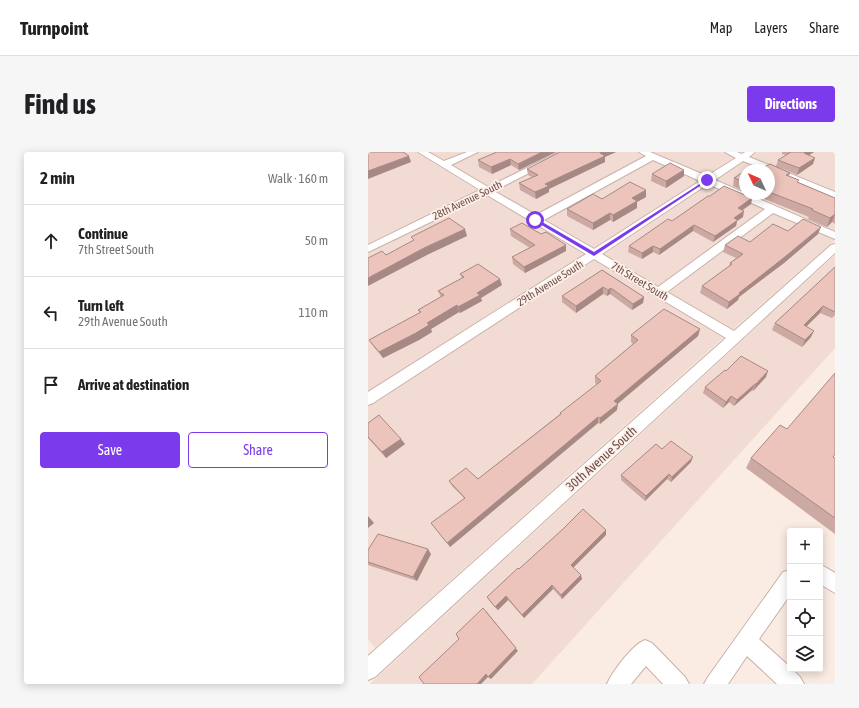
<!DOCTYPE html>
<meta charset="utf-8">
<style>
:root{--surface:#fff;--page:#f6f6f6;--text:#202124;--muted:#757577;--line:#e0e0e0;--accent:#7c3aed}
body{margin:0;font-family:"Asap Condensed",sans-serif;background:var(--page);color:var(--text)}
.controls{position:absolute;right:12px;bottom:12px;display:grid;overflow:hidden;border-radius:4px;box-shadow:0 2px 10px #0003}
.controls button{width:36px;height:36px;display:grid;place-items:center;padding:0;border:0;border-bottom:1px solid var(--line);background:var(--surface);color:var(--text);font:20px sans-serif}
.compass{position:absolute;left:371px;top:12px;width:36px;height:36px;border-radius:50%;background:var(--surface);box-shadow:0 2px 10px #0003;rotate:314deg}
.stop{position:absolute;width:12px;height:12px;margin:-9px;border:3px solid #7c3aed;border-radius:50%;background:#fff}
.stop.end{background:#7c3aed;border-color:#fff;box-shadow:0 1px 4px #0008}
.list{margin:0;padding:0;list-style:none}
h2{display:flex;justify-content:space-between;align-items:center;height:52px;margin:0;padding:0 16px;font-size:17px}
h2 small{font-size:13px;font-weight:400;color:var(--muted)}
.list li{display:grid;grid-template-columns:26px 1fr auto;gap:12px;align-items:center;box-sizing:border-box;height:72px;padding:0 16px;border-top:1px solid var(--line)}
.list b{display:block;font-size:15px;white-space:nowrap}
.list p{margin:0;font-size:13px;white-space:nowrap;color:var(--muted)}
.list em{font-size:13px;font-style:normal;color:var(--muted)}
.actions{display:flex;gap:8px;padding:12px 16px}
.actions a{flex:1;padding:9px 0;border:1px solid var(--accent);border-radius:4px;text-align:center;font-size:14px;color:var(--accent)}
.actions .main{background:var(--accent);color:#fff}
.icon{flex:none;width:22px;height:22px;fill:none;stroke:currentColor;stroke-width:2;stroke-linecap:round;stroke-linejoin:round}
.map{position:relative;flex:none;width:467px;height:532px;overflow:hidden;border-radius:4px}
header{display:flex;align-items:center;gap:24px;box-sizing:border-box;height:56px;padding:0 20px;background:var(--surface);border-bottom:1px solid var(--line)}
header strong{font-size:19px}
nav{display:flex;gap:22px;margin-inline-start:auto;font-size:14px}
.intro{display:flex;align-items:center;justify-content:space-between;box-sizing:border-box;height:96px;padding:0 24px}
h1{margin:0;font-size:28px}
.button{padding:10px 18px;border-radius:4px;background:var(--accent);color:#fff;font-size:14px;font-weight:700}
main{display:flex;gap:24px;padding:0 24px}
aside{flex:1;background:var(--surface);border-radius:4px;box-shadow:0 2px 10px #0003}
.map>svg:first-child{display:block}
.residential{fill:#f1dbd2}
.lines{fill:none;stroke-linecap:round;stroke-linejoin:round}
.minor-casing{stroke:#c9b1aa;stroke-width:2}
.minor{fill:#fff;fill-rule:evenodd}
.wall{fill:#cca9a2}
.shaded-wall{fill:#a68984}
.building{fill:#edc4bc;stroke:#a68984}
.route{fill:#7c3aed}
.labels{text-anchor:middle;stroke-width:3.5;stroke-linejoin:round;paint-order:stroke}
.far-street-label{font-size:11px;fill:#6f4f4b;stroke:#fdf0e8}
.street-label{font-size:13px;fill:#6f4f4b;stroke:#fdf0e8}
</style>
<header>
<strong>Turnpoint</strong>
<nav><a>Map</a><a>Layers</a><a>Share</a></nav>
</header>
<div class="intro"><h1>Find us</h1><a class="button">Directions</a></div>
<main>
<aside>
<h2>2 min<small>Walk · 160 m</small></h2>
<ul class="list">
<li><svg class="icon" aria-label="ahead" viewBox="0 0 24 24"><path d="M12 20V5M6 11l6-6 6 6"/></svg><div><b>Continue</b><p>7th Street South</p></div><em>50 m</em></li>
<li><svg class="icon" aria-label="left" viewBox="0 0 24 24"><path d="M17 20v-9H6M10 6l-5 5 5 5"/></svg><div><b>Turn left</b><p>29th Avenue South</p></div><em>110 m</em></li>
<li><svg class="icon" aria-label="arrive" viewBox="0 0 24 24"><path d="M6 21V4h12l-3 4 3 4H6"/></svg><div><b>Arrive at destination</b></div></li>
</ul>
<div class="actions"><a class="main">Save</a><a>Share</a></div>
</aside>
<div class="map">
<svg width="467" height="532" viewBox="0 0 467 532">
<rect width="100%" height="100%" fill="#faebe3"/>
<g class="residential">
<polygon points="17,0 48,0 111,39 0,92 0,7"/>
<polygon points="61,0 191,0 119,35"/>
<polygon points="205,0 354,0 367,5 226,97 126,39"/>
<polygon points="390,0 467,0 467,40 381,6"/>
<polygon points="376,9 398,18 377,18 377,42 467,46 467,88 364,178 235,103"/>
<polygon points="118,43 217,102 0,239 0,101"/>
<polygon points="467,103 467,196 164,532 2,532"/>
<polygon points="227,108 356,185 7,496 0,487 0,254"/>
</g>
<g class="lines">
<g class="minor-casing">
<g id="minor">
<path d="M 50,0 L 60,0 L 76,9 L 99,0 L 110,0 L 83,13 L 120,35 L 191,0 L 202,0 L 126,39 L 168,63 L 278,4 L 271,0 L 282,0 L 339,24 L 368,6 L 357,0 L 369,0 L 374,2 L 377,0 L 387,0 L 381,5 L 467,40 L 467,46 L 401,20 L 401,18 L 397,18 L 375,9 L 347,28 L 467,80 L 467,87 L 405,61 L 299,140 L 366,179 L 463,93 L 467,92 L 467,101 L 7,525 L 0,528 L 0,504 L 358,186 L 226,107 L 5,251 L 0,253 L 0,240 L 218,102 L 119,43 L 0,100 L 0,93 L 112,38 ZM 285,8 L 332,29 L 226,97 L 176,68 ZM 340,32 L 397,57 L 290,135 L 234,102 Z"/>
<polygon points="452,412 467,421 467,441 452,432"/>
<polygon points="422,418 422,443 391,487 422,515 422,517 424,517 432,525 436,532 409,532 379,504 360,532 336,532 340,525 415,420"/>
<path d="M 277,488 L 284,491 L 317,525 L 321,532 L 295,532 L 278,514 L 263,532 L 239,532 C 245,519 264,493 277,488 Z"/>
</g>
</g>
<use href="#minor" class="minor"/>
</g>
<g class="wall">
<polygon points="188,0 151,18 143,13 124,22 111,15 110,8"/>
<polygon points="192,0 248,0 237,5 237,10 181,37 181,40 168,47 152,38 151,31 164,25 160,23 159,17"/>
<polygon points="414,0 446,0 441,3 445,12 429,23 411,15 422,21 421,24 430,30 467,46 467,72 464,70 459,75 440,67 441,65 384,42 401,42 401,18 394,16 408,14 410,8 418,3 414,2"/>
<polygon points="316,18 316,24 298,36 283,29 284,22"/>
<polygon points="377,19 377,39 365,34 366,26"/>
<polygon points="342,44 384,46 383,52 374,58 375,65 369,69 368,74 345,90 325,79 291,103 285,100 274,107 260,100 261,94 304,69"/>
<polygon points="278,45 269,50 269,56 245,70 242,68 225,78 199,64 199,57 234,47"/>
<polygon points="142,77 198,99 157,121 145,112 144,105 162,96 143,84"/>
<polygon points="420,79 450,82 416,111 371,145 370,148 359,157 332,141 334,134 361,114 362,111 368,106 355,100 357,93 382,90"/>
<polygon points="467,115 467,163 464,166 452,161 438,174 443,185 434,195 404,178 407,171"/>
<polygon points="234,118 276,145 275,151 264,158 242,142 239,144 235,142 208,161 194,150 194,144"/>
<polygon points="92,122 134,133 113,146 114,149 92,161 91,160 63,177 64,180 51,188 15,206 5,194 1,188 52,161 50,158 73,145 70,139 94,126"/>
<polygon points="332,177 330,184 249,252 249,258 232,272 230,271 82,395 96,346 84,334 81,329 110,327 192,262 192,261 229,233 227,231 227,224 265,192 263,190 263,183"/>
<polygon points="358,219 398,225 385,239 384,238 366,254 361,250 355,256 335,241 337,235"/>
<polygon points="0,271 37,292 18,306 0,286"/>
<polygon points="294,297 323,310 303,330 299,327 277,349 253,328 253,323"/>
<polygon points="465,305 467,306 467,382 378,316 383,306"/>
<polygon points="238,383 205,415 214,427 194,447 185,437 156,466 140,448 130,458 119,445 151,417"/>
<polygon points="0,398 63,402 49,429 0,413"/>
</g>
<g class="shaded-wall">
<polygon points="174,0 188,0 151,18 150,12"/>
<polygon points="234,0 248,0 237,5 237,10 181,37 181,40 168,47 167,40 177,32"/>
<polygon points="438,0 446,0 433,8 436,1"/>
<polygon points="41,4 43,10 0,27 0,19"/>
<polygon points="447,6 445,12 429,23 431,16"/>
<polygon points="142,7 143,13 124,22 123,15"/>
<polygon points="316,18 316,24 298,36 298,29"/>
<polygon points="278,38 278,45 269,50 269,56 245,70 245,63 264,46"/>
<polygon points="384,46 383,52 369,62 370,56"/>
<polygon points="376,59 375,65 369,69 368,74 345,90 347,84 366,66"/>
<polygon points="242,61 242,68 225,78 225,71"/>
<polygon points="467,62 464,70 459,75 462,66"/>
<polygon points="326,73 325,79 291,103 292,97"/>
<polygon points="453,75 450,82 416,111 371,145 370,148 359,157 361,150 371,141"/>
<polygon points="97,77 99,84 59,103 0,134 0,126 56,96"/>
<polygon points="198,93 198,99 157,121 156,115"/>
<polygon points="285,94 285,100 274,107 274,101"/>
<polygon points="132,127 134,133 113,146 114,149 92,161 90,155 109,141"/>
<polygon points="235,135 235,142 208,161 208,154"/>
<polygon points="243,136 242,142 239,144 240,138"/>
<polygon points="276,145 275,151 264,158 265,152"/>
<polygon points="89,153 91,160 63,177 64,180 51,188 15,206 11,200"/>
<polygon points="455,154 452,161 433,180 436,173"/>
<polygon points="332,177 330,184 246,255 246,249"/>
<polygon points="446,179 443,185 434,195 437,188"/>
<polygon points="400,219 398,225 385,239 388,232"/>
<polygon points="387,232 384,238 366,254 369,248"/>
<polygon points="363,244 361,250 355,256 358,250"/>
<polygon points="250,252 249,258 232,272 232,266"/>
<polygon points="230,265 230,271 82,395 79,391"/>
<polygon points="33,287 37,292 18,306 14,300"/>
<polygon points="325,305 323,310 303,330 304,325"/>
<polygon points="301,322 299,327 277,349 278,344"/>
<polygon points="0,364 6,371 0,376"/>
<polygon points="238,378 238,383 204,417 203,413"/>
<polygon points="60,397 63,402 49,429 45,425"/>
<polygon points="213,423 214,427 194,447 193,443"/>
<polygon points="184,433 185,437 156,466 154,463"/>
<polygon points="138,444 140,448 130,458 127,455"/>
<polygon points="118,459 150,499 123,527 120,525"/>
<polygon points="118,522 121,524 113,532 109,532"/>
</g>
<g class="building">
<polygon points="0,0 35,0 41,4 0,19"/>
<polygon points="129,0 174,0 150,12 142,7 123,15 110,8"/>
<polygon points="192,0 234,0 232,1 237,4 177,32 181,34 167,40 151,31 170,23 159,17"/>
<polygon points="423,0 438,0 436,1 447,6 431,16 410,8"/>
<polygon points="302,11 316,18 298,29 284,22"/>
<polygon points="402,12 422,21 418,23 431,28 429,30 467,46 467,62 462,66 444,58 445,57 401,40 401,18 378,18 386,13 394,16"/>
<polygon points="377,19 377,30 366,26"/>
<polygon points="262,30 278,38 264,46 269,49 245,63 242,61 225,71 199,57 225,42 234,47"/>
<polygon points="356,34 384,46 370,56 376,59 366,66 370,68 347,84 326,73 292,97 285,94 274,101 261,94 300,67 304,69 340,44 342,44"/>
<polygon points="81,66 97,77 56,96 0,126 0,106 14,99 18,103 46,88 43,85"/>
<polygon points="435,67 453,75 418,104 371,141 372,142 361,150 334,134 364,112 362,111 375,102 357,93 370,84 382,90 405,72 420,79"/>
<polygon points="154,71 173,82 178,80 198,93 156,115 144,105 167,93 142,77"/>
<polygon points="110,112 132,127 109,141 112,143 90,155 89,153 59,171 61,173 48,181 11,200 1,188 53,160 50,158 76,143 70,139 96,125 92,122"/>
<polygon points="467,115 467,160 455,154 436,173 446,179 437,188 407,171"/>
<polygon points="234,118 276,145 265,152 243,136 240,138 235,135 208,154 194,144"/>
<polygon points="296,157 332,177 246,249 250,252 232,266 230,265 79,391 63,371 97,346 81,329 98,316 110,327 193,262 192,261 233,229 227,224 270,188 263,183"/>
<polygon points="373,204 400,219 388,232 387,232 369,248 363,244 358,250 337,235 357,218 358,219"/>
<polygon points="467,221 467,302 465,305 467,306 467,366 383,306 412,273 419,277"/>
<polygon points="11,263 33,287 14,300 0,285 0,271"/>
<polygon points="303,289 325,305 304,325 301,322 278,344 253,323 288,292 294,297"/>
<polygon points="215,357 238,378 203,413 213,423 193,443 184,433 154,463 138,444 127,455 119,445 150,416 151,417 195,377"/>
<polygon points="10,382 60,397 45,425 0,410 0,398"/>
<polygon points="115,456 148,496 120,525 118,522 109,532 56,532 51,525 91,487 88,482"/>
</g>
<polygon class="route" points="338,28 341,28 226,104 165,68 169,67 226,100"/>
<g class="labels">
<g class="far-street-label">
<text transform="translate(99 48) rotate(-26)" y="4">28th Avenue South</text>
<text transform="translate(272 129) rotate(31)" y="4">7th Street South</text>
<text transform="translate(182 131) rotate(-32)" y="4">29th Avenue South</text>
</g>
<g class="street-label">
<text transform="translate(233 306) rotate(-42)" y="5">30th Avenue South</text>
</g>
</g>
</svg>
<div class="controls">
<button>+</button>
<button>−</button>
<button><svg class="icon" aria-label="locate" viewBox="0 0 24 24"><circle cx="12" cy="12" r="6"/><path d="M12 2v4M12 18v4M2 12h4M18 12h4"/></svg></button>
<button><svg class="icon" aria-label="layers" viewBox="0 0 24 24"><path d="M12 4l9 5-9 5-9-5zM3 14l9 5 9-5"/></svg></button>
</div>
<svg class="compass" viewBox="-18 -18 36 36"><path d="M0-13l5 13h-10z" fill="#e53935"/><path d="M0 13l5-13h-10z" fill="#757577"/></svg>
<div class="stop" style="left:167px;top:68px"></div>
<div class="stop end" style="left:339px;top:28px"></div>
</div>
</main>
